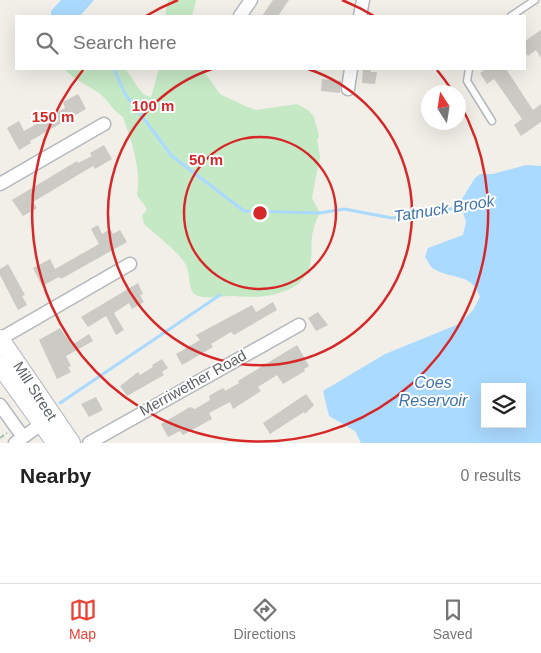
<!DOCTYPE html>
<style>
:root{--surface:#fff;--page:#f2f2f2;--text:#222;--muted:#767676;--line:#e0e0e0;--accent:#ea4335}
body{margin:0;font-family:Helvetica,sans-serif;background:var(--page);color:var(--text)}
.controls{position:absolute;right:15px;bottom:15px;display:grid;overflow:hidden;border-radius:0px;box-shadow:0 5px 20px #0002}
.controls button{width:45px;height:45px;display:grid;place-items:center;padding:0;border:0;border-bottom:1px solid var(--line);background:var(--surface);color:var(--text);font:25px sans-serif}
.compass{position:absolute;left:421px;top:85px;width:45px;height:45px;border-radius:50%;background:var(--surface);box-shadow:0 5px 20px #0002;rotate:348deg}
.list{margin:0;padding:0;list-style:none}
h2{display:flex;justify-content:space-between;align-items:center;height:65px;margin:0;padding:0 20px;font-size:21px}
h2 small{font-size:16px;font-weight:400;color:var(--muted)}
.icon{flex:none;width:28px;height:28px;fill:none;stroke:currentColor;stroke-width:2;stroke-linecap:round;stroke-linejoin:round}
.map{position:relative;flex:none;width:541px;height:443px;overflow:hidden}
.search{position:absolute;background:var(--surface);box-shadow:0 5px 20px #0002;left:15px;right:15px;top:15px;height:55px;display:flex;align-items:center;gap:12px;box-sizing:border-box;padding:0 18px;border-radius:0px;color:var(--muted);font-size:19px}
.sheet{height:140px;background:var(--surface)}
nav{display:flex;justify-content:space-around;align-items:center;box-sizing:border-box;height:70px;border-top:1px solid var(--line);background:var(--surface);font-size:14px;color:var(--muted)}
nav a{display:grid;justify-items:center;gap:2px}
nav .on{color:var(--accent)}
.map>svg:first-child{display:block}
.green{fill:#c5e8c5}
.water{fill:#aadaff;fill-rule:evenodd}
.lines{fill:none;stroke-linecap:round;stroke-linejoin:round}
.stream{stroke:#aadaff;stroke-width:3}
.building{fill:#cccac5}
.service-casing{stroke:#b5b8bc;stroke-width:9}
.minor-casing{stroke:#b5b8bc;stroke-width:15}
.secondary-casing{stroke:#b6babf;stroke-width:20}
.path{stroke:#9cc7a9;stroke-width:2;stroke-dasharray:5 2.5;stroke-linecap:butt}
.service{stroke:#fff;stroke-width:6}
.minor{stroke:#fff;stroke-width:12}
.secondary{stroke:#fff;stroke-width:18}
.ring{fill:none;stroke:#d62828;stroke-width:2.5}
.labels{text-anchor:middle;stroke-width:4;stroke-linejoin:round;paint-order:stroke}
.street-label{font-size:15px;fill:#5f6368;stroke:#fff}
.water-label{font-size:16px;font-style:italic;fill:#4174aa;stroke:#fff}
.centre{fill:#d62828;stroke:#fff;stroke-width:2.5}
.ring-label{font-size:15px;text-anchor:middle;font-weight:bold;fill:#d62828;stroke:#fff;stroke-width:4;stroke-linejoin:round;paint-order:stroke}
</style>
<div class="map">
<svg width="541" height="443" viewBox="0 0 541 443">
<rect width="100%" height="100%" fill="#f1efe8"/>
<g class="green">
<polygon points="168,0 196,0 192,16 165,16"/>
<path d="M 64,69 L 125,69 C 133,76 139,96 151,97 L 159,69 L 202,69 L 220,94 L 245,106 L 256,110 L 297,104 L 308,110 L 314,117 L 319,136 L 317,140 L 320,157 L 312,198 L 320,213 C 317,218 314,225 313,231 C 310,242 313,254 310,265 C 302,296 260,299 235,296 C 220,295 207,301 194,294 C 187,284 191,275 186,265 C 179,252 155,234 144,224 L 142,216 L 147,209 L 137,195 C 142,170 131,140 123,117 C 113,111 109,101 100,94 C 88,85 74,80 64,69 Z"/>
</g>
<g class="water">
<polygon points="61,0 94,0 80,16 51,16 51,11"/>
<path d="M 526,165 L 541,166 L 541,443 L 361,443 L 355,431 L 329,416 L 323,391 L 385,354 L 459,324 L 473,310 L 480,297 C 472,272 451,280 434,269 C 430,267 428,261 425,257 L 428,248 L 463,235 L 466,222 L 460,202 L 475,178 L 480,174 L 493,174 ZM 485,387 L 522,387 L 522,424 L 485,424 Z"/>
</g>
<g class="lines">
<g class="stream">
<polyline points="114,69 125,94 172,156 244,211 320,213 344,209 392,218 464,207"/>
<polyline points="60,403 220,295"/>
</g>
</g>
<g class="building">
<polygon points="273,0 289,0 278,16 262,16"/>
<polygon points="541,30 541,58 536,50 528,56 525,52 525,41"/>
<polygon points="363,69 371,69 371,72 377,72 375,84 362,83"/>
<polygon points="486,69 506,69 533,110 541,104 541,122 521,136 514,125 522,119 494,79 487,84 480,73"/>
<polygon points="322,79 341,81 340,93 321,91"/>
<polygon points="78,94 86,109 30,141 31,143 19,150 7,128 19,121 24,131 65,108 63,102"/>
<polygon points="104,145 112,159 95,169 93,166 33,202 37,208 23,216 12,200 77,161 78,163 92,156 90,153"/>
<polygon points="98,225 102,234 110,229 113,234 120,230 127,242 61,279 59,277 42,286 33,268 50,259 55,269 99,244 91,229"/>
<polygon points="8,264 25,295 22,296 27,305 18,310 0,275 0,269"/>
<polygon points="138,283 143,294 140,295 144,302 132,309 129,303 114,313 124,330 116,335 106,316 88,327 81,317"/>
<polygon points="273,302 277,310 234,335 231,332 211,344 213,347 182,365 176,354 200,340 196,335 252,305 256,312"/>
<polygon points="318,312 328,325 316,331 308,318"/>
<polygon points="60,328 72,345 89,334 93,341 66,356 71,366 68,367 71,372 57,379 39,340"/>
<polygon points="297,345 309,366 304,369 305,371 283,384 277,375 258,387 261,391 233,409 230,402 209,413 212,419 183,435 180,431 168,437 161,424 190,407 195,409 210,400 209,396 219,390 224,388 225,391 239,383 238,381"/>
<polygon points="162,359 168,368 162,372 164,375 127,396 120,386 138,372 140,375 153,367 152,365"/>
<polygon points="306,394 314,405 305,414 304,412 270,434 263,423"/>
<polygon points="96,397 103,410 89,417 81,404"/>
</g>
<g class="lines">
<g class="service-casing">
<g id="service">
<polyline points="511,16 535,0"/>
<polyline points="469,69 467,81 492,121"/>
</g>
</g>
<g class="minor-casing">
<g id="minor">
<polyline points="240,16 251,0"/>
<polyline points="360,16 363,0"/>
<polyline points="348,89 351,69"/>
<polyline points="0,184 104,124"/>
<polyline points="0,339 130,264"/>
<polyline points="0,405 23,437"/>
<polyline points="15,443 47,420"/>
<polyline points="89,443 299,325"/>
</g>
</g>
<g class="secondary-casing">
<g id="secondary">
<polyline points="0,339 71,443"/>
<polyline points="0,365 56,443"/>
</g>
</g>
<polyline class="path" points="0,438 7,433"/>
<use href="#service" class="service"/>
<use href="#minor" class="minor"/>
<use href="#secondary" class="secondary"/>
</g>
<g class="ring">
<circle cx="260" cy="213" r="76"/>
<path d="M308 69A152 152 0 1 1 212 69"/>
<path d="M146 16A228 228 0 0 1 178 0M342 0A228 228 0 0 1 374 16M437 70A228 228 0 0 1 453 92M459 102A228 228 0 1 1 83 70"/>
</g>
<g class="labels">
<g class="street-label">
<text transform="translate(193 383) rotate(-29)" y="5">Merriwether Road</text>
<text transform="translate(35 391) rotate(57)" y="5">Mill Street</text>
</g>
<g class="water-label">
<text transform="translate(444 208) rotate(-9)" y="6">Tatnuck Brook</text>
<text x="433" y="388">Coes<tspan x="433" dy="18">Reservoir</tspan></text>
</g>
</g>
<circle cx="260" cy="213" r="8" class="centre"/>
<g class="ring-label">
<text x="153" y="111">100 m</text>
<text x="53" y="122">150 m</text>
<text x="206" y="165">50 m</text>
</g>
</svg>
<div class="controls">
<button><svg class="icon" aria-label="layers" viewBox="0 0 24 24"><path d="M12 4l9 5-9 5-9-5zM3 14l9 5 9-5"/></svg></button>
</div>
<svg class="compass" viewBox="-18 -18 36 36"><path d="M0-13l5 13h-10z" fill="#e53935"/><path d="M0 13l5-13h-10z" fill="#767676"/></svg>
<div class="search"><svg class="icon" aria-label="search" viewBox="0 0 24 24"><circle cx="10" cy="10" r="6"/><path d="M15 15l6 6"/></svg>Search here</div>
</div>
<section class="sheet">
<h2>Nearby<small>0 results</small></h2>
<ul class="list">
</ul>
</section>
<nav>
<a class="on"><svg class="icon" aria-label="map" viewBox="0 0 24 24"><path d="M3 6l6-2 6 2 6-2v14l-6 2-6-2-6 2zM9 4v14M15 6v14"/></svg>Map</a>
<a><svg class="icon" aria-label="directions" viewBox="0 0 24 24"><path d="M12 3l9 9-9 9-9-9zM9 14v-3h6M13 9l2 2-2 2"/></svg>Directions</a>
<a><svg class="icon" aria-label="saved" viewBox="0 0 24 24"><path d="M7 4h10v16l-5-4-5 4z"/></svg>Saved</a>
</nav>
